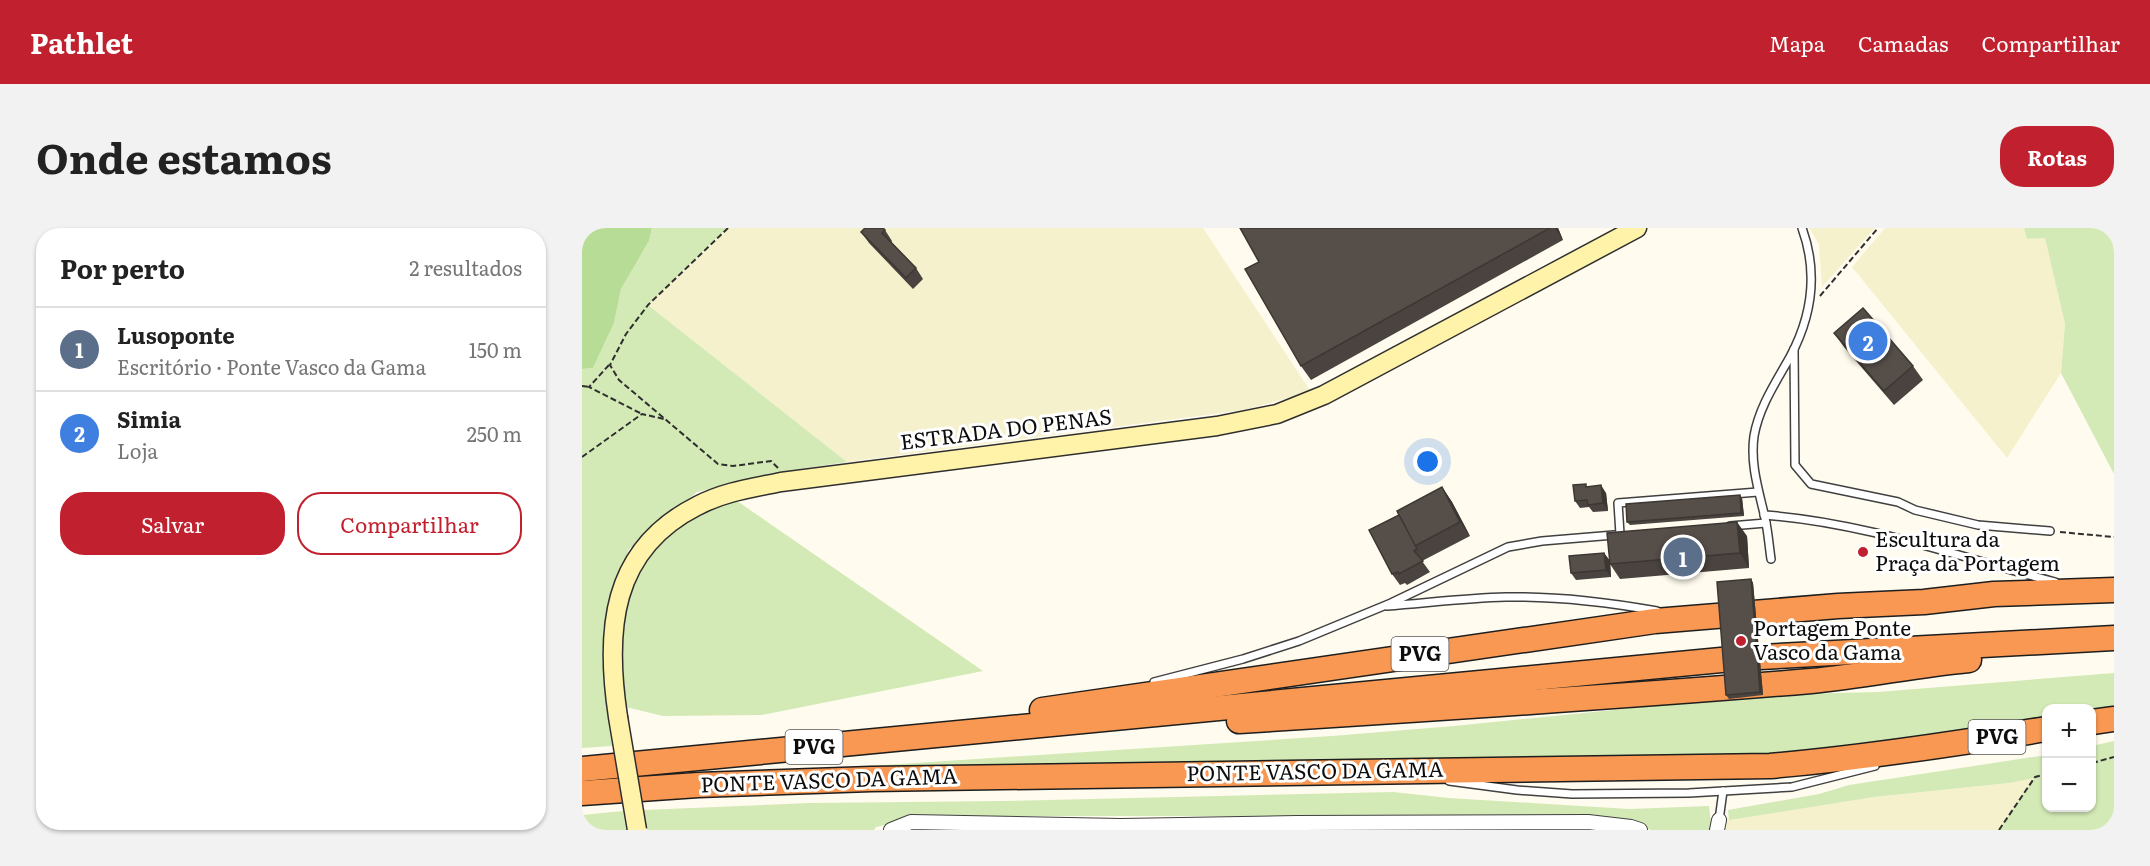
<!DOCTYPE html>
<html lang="pt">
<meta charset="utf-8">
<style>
:root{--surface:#fff;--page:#f2f2f2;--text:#222;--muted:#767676;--line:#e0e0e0;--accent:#c1212f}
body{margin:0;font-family:Literata,serif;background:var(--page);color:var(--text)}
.controls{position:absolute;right:18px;bottom:18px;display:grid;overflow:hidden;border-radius:12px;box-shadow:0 2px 4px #0004}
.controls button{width:54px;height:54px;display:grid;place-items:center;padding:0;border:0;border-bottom:2px solid var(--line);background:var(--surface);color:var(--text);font:30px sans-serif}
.you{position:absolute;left:846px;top:234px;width:21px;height:21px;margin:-15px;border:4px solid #fff;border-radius:50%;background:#1a73e8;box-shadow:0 0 0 9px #1a73e833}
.badge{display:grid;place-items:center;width:39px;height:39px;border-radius:50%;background:var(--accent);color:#fff;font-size:20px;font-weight:700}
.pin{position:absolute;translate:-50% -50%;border:3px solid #fff;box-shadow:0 2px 6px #0006}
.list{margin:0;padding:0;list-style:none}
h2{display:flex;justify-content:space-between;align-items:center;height:78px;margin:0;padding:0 24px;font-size:26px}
h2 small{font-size:20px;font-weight:400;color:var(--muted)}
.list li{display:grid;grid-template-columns:39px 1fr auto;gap:18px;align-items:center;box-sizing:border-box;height:84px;padding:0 24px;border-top:2px solid var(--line)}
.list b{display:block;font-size:22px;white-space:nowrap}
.list p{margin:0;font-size:20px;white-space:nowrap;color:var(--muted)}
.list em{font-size:20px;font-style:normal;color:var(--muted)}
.actions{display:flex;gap:12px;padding:18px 24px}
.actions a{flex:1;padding:14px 0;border:2px solid var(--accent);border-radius:24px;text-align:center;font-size:21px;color:var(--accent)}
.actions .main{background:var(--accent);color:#fff}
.map{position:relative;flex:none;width:1532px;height:602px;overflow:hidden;border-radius:24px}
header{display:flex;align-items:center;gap:36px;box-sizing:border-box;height:84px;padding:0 30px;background:var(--accent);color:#fff}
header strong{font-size:28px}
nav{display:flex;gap:33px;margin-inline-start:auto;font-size:21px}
.intro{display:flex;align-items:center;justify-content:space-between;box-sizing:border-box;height:144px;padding:0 36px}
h1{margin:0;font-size:42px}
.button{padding:15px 27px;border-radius:24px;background:var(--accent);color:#fff;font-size:21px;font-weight:700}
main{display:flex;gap:36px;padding:0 36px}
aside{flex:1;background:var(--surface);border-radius:24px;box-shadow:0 2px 4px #0004}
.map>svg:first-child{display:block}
.farmland{fill:#f6f1cd}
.green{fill:#d3eab6}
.forest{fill:#b7dc95}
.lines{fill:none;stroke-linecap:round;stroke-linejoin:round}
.lane-casing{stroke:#404040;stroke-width:10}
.street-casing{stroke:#404040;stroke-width:16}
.secondary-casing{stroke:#2f2f2f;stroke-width:21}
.highway-casing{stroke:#1e1e1e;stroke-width:27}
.path{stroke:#2f2f2f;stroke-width:2;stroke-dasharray:6 3;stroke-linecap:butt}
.lane{stroke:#fff;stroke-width:7}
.street{stroke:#fff;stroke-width:14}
.secondary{stroke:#fff2a9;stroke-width:18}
.highway{stroke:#f89852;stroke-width:24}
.secondary-bridge-casing{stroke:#2f2f2f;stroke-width:21;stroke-linecap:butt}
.secondary-bridge{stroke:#fff2a9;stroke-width:18}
.wall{fill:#4a433f}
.shaded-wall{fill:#3c3733}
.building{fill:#564e49;stroke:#3c3733;stroke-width:1.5}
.poi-dot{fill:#c1212f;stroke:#fff;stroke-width:2}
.labels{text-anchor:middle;stroke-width:6;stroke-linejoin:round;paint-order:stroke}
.shield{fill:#fff;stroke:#565656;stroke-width:1.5}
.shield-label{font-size:20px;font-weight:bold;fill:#0d0d0d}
.street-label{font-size:21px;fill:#0d0d0d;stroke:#fff}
.poi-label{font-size:21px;fill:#0d0d0d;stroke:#fff;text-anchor:start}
</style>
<header>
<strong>Pathlet</strong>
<nav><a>Mapa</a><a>Camadas</a><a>Compartilhar</a></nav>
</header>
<div class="intro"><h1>Onde estamos</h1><a class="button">Rotas</a></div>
<main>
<aside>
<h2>Por perto<small>2 resultados</small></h2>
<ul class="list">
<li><span class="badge" style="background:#5c6f8a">1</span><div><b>Lusoponte</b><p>Escritório · Ponte Vasco da Gama</p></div><em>150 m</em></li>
<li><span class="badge" style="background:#3f7fe0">2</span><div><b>Simia</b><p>Loja</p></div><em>250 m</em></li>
</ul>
<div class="actions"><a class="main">Salvar</a><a>Compartilhar</a></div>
</aside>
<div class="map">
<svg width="1532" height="602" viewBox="0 0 1532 602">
<rect width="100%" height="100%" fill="#fffbee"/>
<g class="farmland">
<polygon points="146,0 621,0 729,164 662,182 265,234 66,77"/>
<polygon points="1227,0 1293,0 1240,59 1237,16"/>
<polygon points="1303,0 1442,0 1446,11 1463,9 1483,96 1479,145 1425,230 1270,39"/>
<polygon points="1453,549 1417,602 1135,602 1137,592 1292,569 1427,555"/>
</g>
<g class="green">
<polygon points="70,0 145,0 66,77 265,234 191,245 115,264 47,321 21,401 26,491 30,518 0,520 0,141 11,140 32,95 39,61 67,13"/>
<polygon points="1442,0 1532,0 1532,246 1479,145 1483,96 1463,10 1445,11"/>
<polygon points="148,271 158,275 401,443 180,487 81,488 44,479 39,420 45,369 73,317 116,283"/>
<polygon points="1532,445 1532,483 1510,486 1510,481 1464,481 1464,494 1248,526 278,542 287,538 750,508 872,498 1181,467 1296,464"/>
<polygon points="1532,513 1532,602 1417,602 1452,550 1427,555 1292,569 1147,592 1146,582 1237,566 1267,557 1464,527 1464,580 1510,580 1510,518"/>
<polygon points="811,564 867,570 1047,581 1127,578 1130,602 1069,602 1051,595 604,588 346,588 294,599 292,602 65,602 62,582 228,575 421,573"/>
<polygon points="41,583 44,602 0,602 0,587"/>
</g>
<polygon class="forest" points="0,0 70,0 67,13 39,61 32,95 11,140 0,141"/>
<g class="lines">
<g class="lane-casing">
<g id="lane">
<polyline points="1212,121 1213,237 1229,256 1316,274 1333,282 1396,297 1468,303"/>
<path d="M 1182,287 C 1282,294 1377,329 1473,354"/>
<polyline points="1148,298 1184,295"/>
<polyline points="1038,306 1036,275 1176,264"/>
<path d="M 1189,331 C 1187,317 1186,303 1183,290 C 1177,263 1168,237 1172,208 C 1177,179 1194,154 1208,129 C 1230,88 1236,44 1220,0"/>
<path d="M 805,378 C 845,375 884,370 924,369 C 975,368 1025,374 1075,383"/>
<polyline points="572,454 661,431 717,413 809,375 926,319 960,313 1032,307"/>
<polyline points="867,553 935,562 990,566 1107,565 1210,559 1293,538"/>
<polyline points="1137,592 1141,563"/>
</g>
</g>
<g class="street-casing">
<g id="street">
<polyline points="309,602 329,594 539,598 715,595 1006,594 1049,599 1058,602"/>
<polyline points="1135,602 1137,592"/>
</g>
</g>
<g class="secondary-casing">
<path id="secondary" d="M 36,489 C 23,404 28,322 115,278 C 141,264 170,260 199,254 L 635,198 L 695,186 L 742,167 L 1055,0"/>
</g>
<g class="highway-casing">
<g id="highway">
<polyline points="460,482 1073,393 1256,378 1342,374 1412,366 1532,362"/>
<path d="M 657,493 C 848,481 1039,469 1229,453 C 1282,448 1334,437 1387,432"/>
<polyline points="1510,494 1532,491"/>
<polyline points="0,541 1160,430 1532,410"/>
<path d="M 0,565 L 116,557 L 289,551 L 1188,538 C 1281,530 1373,516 1464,501"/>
</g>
</g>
<g class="path">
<polyline points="146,0 66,77 44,106 28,137 37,152 136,236 151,238 189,233 196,240"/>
<polyline points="1238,68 1296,0"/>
<polyline points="27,137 7,159 60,186"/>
<polyline points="0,158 7,159"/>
<polyline points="0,229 60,186 82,191"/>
<polyline points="1478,304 1532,309"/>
<polyline points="1510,535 1532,529"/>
<polyline points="1417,602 1453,549 1464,546"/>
</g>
<use href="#lane" class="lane"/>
<use href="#street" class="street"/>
<use href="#secondary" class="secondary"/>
<use href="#highway" class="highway"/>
<g class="secondary-bridge-casing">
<polyline id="secondary-bridge" points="36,489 55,602"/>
</g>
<use href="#secondary-bridge" class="secondary-bridge"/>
</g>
<g class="wall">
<polygon points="658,0 976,0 981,12 729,152 719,138 677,34"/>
<polygon points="303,2 310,13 309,15 334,40 341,51 331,61 287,15 279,4"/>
<polygon points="1252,105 1331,138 1341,152 1312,177 1262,119"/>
<polygon points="860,259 870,274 888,308 840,333 848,344 825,357 823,355 818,357 810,346 817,287"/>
<polygon points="1006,259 1024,265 1026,283 1011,284 1007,279 998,280 993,273"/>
<polygon points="1160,270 1162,288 1048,297 1045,294"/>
<polygon points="1165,308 1167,340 1038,351 1028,336"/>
<polygon points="1022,325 1028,333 1029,349 994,352 989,345"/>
<polygon points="1169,351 1171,355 1181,467 1147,471 1144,467"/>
</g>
<g class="shaded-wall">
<polygon points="973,0 976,0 981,12"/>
<polygon points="1019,257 1024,265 1026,283 1021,275"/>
<polygon points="860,259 870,274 888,308 878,294"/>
<polygon points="1158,267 1160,270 1162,288 1159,285"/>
<polygon points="1155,294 1165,308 1167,340 1158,325"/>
<polygon points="1022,325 1028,333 1029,349 1024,342"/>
<polygon points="1169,351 1171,355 1181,467 1178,464"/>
</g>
<g class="building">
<polygon points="283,0 301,0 303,2 300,5 334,40 324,50 279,4"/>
<polygon points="658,0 968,0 719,138 663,41 677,34"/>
<polygon points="1281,80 1331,138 1302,163 1252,105"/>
<polygon points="1004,256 1004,259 1019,257 1021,275 1006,277 1005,272 993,273 991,257"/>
<polygon points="860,259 878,294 833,318 815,283"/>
<polygon points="1158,267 1159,285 1045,294 1044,276"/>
<polygon points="817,287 835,321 832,323 841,333 817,346 816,344 810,346 787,302"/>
<polygon points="1155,294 1158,325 1028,336 1025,305"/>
<polygon points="1022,325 1024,342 989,345 987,328"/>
<polygon points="1169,351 1178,464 1144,467 1135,354"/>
</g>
<g class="poi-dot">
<circle cx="1281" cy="324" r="6"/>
<circle cx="1159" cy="413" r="6"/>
</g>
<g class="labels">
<g class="shield">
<rect x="809.5" y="409" width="57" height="34" rx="4.5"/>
<rect x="1386.5" y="492" width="57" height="34" rx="4.5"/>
<rect x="203.5" y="502" width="57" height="34" rx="4.5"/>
</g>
<g class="shield-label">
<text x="838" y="433">PVG</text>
<text x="1415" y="516">PVG</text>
<text x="232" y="526">PVG</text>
</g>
<g class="street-label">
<text transform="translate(424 202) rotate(-7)" y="7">ESTRADA DO PENAS</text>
<text transform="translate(733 544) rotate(-1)" y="7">PONTE VASCO DA GAMA</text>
<text transform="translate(247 553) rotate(-2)" y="7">PONTE VASCO DA GAMA</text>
</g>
<g class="poi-label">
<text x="1293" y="319">Escultura da<tspan x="1293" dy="24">Praça da Portagem</tspan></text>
<text x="1171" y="408">Portagem Ponte<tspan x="1171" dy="24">Vasco da Gama</tspan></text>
</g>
</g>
</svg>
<div class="controls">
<button>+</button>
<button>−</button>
</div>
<div class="you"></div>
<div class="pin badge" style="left:1101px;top:329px;background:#5c6f8a">1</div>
<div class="pin badge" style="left:1286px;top:113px;background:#3f7fe0">2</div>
</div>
</main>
